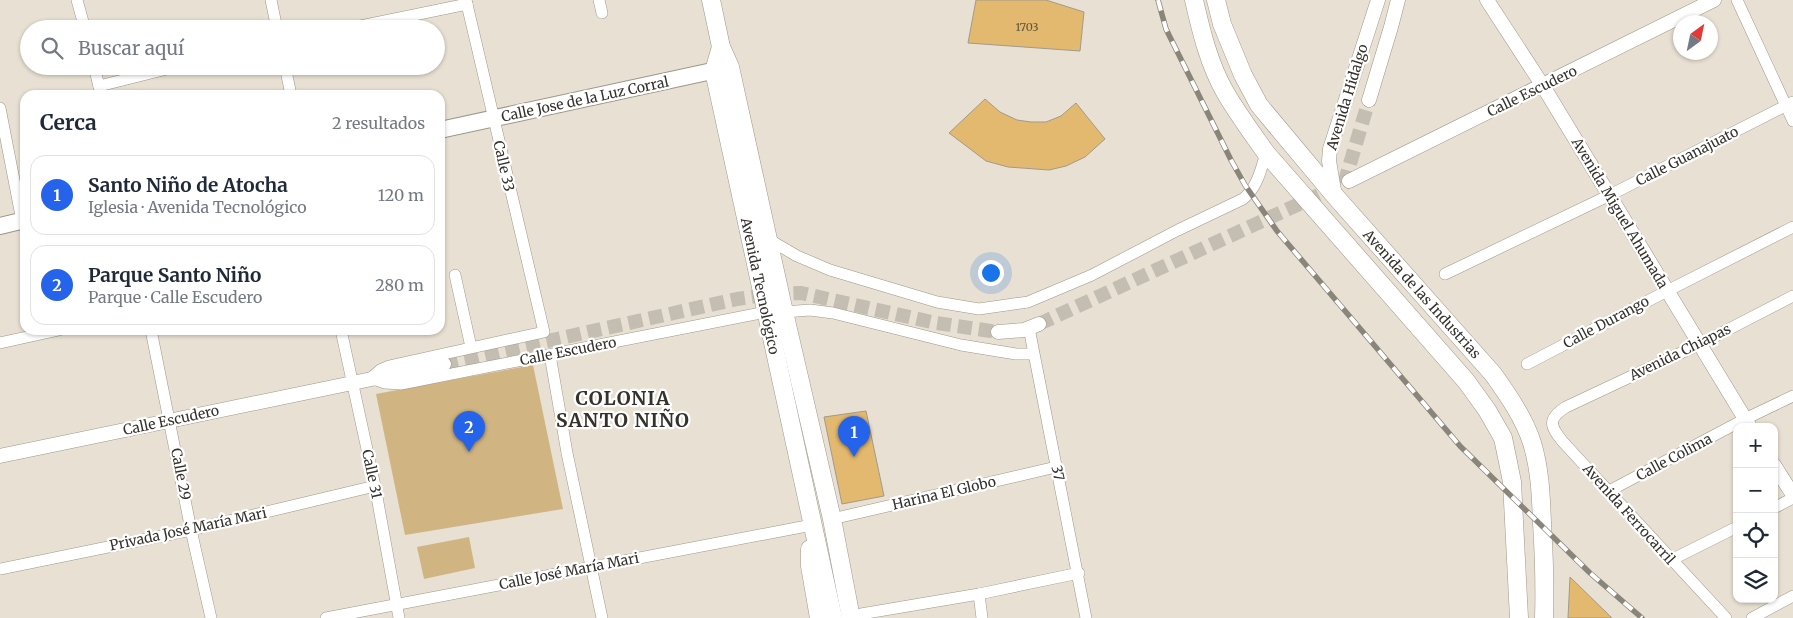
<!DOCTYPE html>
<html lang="es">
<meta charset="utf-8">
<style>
:root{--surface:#fff;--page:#f2f2f3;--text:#1f2937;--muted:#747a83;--line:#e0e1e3;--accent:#2563eb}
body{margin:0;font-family:Merriweather,serif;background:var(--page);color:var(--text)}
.controls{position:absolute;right:15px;bottom:15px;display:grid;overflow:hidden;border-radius:10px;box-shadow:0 1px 4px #0004}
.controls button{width:45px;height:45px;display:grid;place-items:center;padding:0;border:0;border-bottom:1px solid var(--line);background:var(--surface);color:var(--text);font:25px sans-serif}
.compass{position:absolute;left:1673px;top:15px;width:45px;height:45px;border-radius:50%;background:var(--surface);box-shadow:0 1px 4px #0004;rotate:33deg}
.you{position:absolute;left:990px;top:272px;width:18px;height:18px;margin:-12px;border:4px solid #fff;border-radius:50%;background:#1a73e8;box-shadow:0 0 0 8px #1a73e833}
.badge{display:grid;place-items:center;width:32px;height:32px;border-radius:50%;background:var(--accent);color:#fff;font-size:16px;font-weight:700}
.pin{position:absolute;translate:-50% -41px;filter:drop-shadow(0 1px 2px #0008)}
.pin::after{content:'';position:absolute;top:26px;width:18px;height:15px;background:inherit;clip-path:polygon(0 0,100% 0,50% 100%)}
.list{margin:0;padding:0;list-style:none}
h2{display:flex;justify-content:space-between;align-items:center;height:65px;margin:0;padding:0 20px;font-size:21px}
h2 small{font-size:16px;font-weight:400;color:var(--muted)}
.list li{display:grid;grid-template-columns:32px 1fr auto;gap:15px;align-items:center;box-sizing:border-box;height:80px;margin:0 10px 10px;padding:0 10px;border:1px solid var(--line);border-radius:15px}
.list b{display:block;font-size:19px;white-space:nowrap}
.list p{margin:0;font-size:16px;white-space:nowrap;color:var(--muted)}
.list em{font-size:16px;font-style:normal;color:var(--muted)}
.icon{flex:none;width:28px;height:28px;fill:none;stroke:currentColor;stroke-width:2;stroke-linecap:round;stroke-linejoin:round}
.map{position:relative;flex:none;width:1793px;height:618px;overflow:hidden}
.search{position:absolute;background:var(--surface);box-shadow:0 1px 4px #0004;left:20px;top:20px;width:425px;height:55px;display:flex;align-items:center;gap:12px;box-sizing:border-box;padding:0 18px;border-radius:28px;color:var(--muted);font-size:19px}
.panel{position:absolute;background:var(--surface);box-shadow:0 1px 4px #0004;left:20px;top:90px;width:425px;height:245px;border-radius:15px}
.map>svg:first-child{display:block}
.green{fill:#d0b583}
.building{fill:#e2b96e;stroke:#a19a8d}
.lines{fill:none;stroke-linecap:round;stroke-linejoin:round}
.tertiary-tunnel{stroke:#c4bdb1;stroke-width:14;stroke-dasharray:14 7;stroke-linecap:butt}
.minor-casing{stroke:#9e978a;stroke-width:12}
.tertiary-casing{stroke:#9e978a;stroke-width:15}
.secondary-casing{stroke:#9e978a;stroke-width:18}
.primary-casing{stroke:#9e978a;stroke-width:19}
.minor{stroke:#fff;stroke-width:11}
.tertiary{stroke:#fff;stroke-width:14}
.secondary{stroke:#fff;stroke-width:16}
.primary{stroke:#fff;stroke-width:18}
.rail-casing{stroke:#8a857b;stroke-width:5.5}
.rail{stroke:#fff;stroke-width:4;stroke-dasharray:11;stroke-linecap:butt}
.labels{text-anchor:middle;stroke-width:4.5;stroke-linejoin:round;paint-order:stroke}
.number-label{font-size:11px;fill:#60543c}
.street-label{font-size:14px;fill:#35322c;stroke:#fff}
.district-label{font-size:19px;font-weight:bold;letter-spacing:1px;fill:#35322c;stroke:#fff}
</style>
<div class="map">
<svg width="1793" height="618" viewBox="0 0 1793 618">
<rect width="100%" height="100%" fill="#e8e0d2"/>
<g class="green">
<polygon points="533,365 563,509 405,535 376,394"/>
<polygon points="469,537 475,568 424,579 417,547"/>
</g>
<g class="building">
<polygon points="976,0 1046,0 1084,12 1080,51 968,43"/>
<polygon points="985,99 1000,112 1017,120 1031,122 1046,122 1061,116 1076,103 1105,139 1085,157 1066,166 1049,170 1008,167 986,161 949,133"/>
<polygon points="866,411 884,496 842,504 824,417"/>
<polygon points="1570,577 1612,618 1568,618"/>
</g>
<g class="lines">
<g class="tertiary-tunnel">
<polyline points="1344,184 1369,100"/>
<polyline points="1039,324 1349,181"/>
<polyline points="444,364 737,299 772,294 801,293 936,323 998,332"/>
</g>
<g class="minor-casing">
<g id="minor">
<polyline points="77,0 85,29"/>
<polyline points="271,0 277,29"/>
<polyline points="466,0 544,332 389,366 380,370 371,378 385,383 401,384 766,312"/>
<polyline points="599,0 602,13"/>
<polyline points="1737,0 1793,121"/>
<polyline points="346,29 467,4"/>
<polyline points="94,66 101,95"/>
<polyline points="285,66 291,95"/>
<polyline points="99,86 179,66"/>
<polyline points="0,108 22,221"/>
<path d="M 768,239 L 797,256 L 830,270 L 937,302 L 979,309 L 1028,302 L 1092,275 L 1178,230 L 1243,199 C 1257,188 1261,170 1266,153"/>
<polyline points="1445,274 1610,195 1793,102"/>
<polyline points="455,275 471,347"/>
<polyline points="784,312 810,310 833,313 961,345 1016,354 1033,354"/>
<polyline points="1029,328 1086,618"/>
<polyline points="151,330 191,530 211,618"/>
<polyline points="341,330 375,486 399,618"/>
<polyline points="0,343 59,330"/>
<polyline points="550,355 567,453 602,618"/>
<polyline points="1527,364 1667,291 1793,227"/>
<polyline points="1609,491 1745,419 1793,396"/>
<polyline points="1774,508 1793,498"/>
<polyline points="832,519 1056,467"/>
<polyline points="1671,560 1737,527"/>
<polyline points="0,569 191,530 375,486"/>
<polyline points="979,594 982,618"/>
<polyline points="861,614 979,594 1079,573"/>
<polyline points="326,618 812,525"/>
<path d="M 1726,618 L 1563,442 C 1550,426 1547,419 1566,407 L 1700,344 L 1793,296"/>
<polyline points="1752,618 1793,596"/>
</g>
</g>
<g class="tertiary-casing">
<g id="tertiary">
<polyline points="1487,0 1543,86 1750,427"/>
<polyline points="1369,100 1391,27 1398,0"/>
<polyline points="1349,181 1714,0"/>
<polyline points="1335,196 1329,161 1330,149 1378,0"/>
<polyline points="998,332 1024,330 1039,324"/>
<polyline points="0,456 444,364"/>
<polyline points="1774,465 1793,495"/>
</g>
</g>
<g class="secondary-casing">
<g id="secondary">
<polyline points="440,130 726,68"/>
<polyline points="0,226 25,220"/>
</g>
</g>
<g class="primary-casing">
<g id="primary">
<polyline points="711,0 721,47 730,67 784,312 832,519 851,618"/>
<path d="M 1194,0 C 1201,31 1209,64 1225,92 C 1237,113 1252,133 1266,153 L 1466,381 L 1487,410 L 1503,438 L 1508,462 L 1512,482 L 1519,618"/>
<path d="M 1216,0 L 1222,24 L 1243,75 L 1259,105 L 1335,196 L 1493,374 C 1508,395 1524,418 1532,443 C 1540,469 1541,496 1542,523 C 1544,555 1545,586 1544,618"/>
<polyline points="721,47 714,71 833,618"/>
<polyline points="810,549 810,566 819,618"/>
</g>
</g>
<use href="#minor" class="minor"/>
<use href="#tertiary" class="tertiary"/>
<use href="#secondary" class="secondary"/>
<use href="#primary" class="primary"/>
<g class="rail-casing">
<polyline id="rail" points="1158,0 1166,29 1231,160 1245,185 1277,231 1460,446 1590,573 1642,618"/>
</g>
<use href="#rail" class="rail"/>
</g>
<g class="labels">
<g class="number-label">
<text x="1027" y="31">1703</text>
</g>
<g class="street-label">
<text transform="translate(1532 91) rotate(-26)" y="5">Calle Escudero</text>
<text transform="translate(1347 97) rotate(-73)" y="5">Avenida Hidalgo</text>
<text transform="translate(585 99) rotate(-12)" y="5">Calle Jose de la Luz Corral</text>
<text transform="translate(1687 156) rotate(-27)" y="5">Calle Guanajuato</text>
<text transform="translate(504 166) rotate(77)" y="5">Calle 33</text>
<text transform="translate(1620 213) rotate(59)" y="5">Avenida Miguel Ahumada</text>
<text transform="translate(760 286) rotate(78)" y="5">Avenida Tecnológico</text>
<text transform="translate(1422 294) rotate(48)" y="5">Avenida de las Industrias</text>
<text transform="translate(1606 322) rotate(-28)" y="5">Calle Durango</text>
<text transform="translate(568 351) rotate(-11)" y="5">Calle Escudero</text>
<text transform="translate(1680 352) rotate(-26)" y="5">Avenida Chiapas</text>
<text transform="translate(171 420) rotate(-12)" y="5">Calle Escudero</text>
<text transform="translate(1674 457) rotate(-28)" y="5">Calle Colima</text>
<text transform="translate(1058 473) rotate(78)" y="5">37</text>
<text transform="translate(181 474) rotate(79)" y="5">Calle 29</text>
<text transform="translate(372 474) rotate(78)" y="5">Calle 31</text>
<text transform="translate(944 493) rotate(-13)" y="5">Harina El Globo</text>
<text transform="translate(1629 514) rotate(48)" y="5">Avenida Ferrocarril</text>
<text transform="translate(188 529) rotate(-12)" y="5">Privada José María Mari</text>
<text transform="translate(569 571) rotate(-11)" y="5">Calle José María Mari</text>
</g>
<g class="district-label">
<text x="623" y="405">COLONIA<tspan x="623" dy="22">SANTO NIÑO</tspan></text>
</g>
</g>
</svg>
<div class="controls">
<button>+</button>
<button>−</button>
<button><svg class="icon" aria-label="locate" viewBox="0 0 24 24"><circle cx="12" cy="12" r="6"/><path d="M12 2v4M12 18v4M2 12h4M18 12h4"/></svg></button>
<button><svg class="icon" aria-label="layers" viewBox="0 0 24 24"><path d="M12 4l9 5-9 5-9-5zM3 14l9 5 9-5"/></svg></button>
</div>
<svg class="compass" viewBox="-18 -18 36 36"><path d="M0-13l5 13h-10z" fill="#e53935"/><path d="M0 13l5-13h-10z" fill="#747a83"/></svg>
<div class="you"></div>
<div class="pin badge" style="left:854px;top:457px">1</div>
<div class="pin badge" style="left:469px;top:452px">2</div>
<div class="search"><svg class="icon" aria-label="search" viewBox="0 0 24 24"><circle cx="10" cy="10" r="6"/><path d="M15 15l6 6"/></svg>Buscar aquí</div>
<section class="panel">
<h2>Cerca<small>2 resultados</small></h2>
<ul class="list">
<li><span class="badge">1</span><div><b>Santo Niño de Atocha</b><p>Iglesia · Avenida Tecnológico</p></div><em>120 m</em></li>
<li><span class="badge">2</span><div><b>Parque Santo Niño</b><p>Parque · Calle Escudero</p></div><em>280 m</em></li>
</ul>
</section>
</div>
